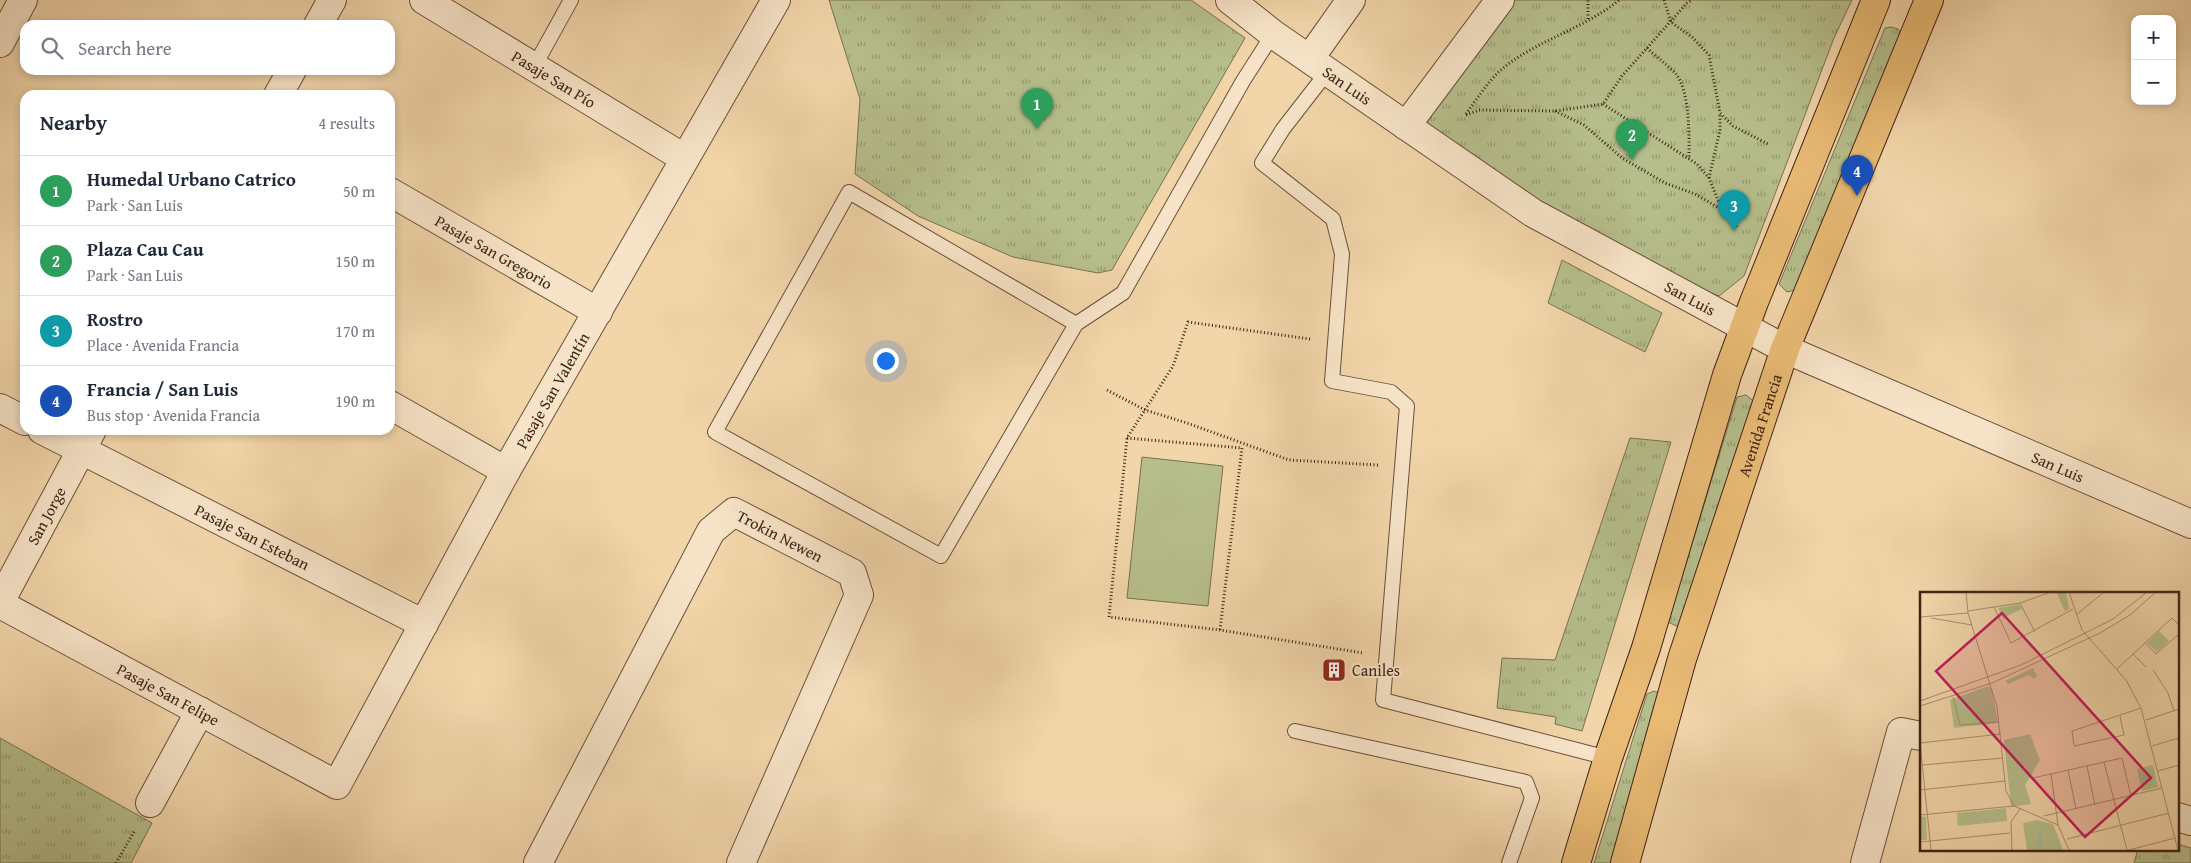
<!DOCTYPE html>
<meta charset="utf-8">
<style>
:root{--surface:#fff;--page:#f2f2f3;--text:#1f2937;--muted:#747a83;--line:#e0e1e3;--accent:#8f2418}
body{margin:0;font-family:"Gentium Book Plus",serif;background:var(--page);color:var(--text)}
.controls{position:absolute;right:15px;top:15px;display:grid;overflow:hidden;border-radius:10px;box-shadow:0 2px 8px #0003}
.controls button{width:45px;height:45px;display:grid;place-items:center;padding:0;border:0;border-bottom:1px solid var(--line);background:var(--surface);color:var(--text);font:25px sans-serif}
.you{position:absolute;left:885px;top:360px;width:18px;height:18px;margin:-12px;border:4px solid #fff;border-radius:50%;background:#1a73e8;box-shadow:0 0 0 8px #1a73e833}
.badge{display:grid;place-items:center;width:32px;height:32px;border-radius:50%;background:var(--accent);color:#fff;font-size:16px;font-weight:700}
.pin{position:absolute;translate:-50% -41px;filter:drop-shadow(0 1px 2px #0008)}
.pin::after{content:'';position:absolute;top:26px;width:18px;height:15px;background:inherit;clip-path:polygon(0 0,100% 0,50% 100%)}
.list{margin:0;padding:0;list-style:none}
h2{display:flex;justify-content:space-between;align-items:center;height:65px;margin:0;padding:0 20px;font-size:21px}
h2 small{font-size:16px;font-weight:400;color:var(--muted)}
.list li{display:grid;grid-template-columns:32px 1fr auto;gap:15px;align-items:center;box-sizing:border-box;height:70px;padding:0 20px;border-top:1px solid var(--line)}
.list b{display:block;font-size:19px;white-space:nowrap}
.list p{margin:0;font-size:16px;white-space:nowrap;color:var(--muted)}
.list em{font-size:16px;font-style:normal;color:var(--muted)}
.icon{flex:none;width:28px;height:28px;fill:none;stroke:currentColor;stroke-width:2;stroke-linecap:round;stroke-linejoin:round}
.map{position:relative;flex:none;width:2191px;height:863px;overflow:hidden}
.search{position:absolute;background:var(--surface);box-shadow:0 2px 8px #0003;left:20px;top:20px;width:375px;height:55px;display:flex;align-items:center;gap:12px;box-sizing:border-box;padding:0 18px;border-radius:15px;color:var(--muted);font-size:19px}
.panel{position:absolute;background:var(--surface);box-shadow:0 2px 8px #0003;left:20px;top:90px;width:375px;height:345px;border-radius:15px}
.map>svg:first-child{display:block}
.grass{fill:url(#grass-tufts);stroke:#7b7051}
.garden{fill:#b6bf8c;stroke:#7b7051}
.lines{fill:none;stroke-linecap:round;stroke-linejoin:round}
.service-casing{stroke:#6c4f3b;stroke-width:16}
.minor-casing{stroke:#6c4f3b;stroke-width:30}
.tertiary-casing{stroke:#6c4f3b;stroke-width:30}
.primary-casing{stroke:#402216;stroke-width:30}
.path{stroke:#402216;stroke-width:3;stroke-dasharray:1 2.5;stroke-linecap:butt}
.service{stroke:#f7e4c8;stroke-width:14}
.minor{stroke:#f7e4c8;stroke-width:28}
.tertiary{stroke:#f7e4c8;stroke-width:28}
.primary{stroke:#e9bb75;stroke-width:28}
.labels{text-anchor:middle;stroke-width:4;stroke-linejoin:round;paint-order:stroke}
.street-label{font-size:16px;fill:#402216;stroke:#f7e4c8}
.poi-label{font-size:16px;fill:#402216;stroke:#f7e4c8;text-anchor:start}
.inset-river{fill:none;stroke:#9cb9ae;stroke-width:2.5}
.inset-road{fill:none;stroke:#ab8e6f;stroke-width:1}
.view{fill:#c2185b;fill-opacity:0.15;stroke:#c2185b;stroke-width:2.5}
.inset-edge{fill:none;stroke:#402216;stroke-width:2.5}
</style>
<div class="map">
<svg width="2191" height="863" viewBox="0 0 2191 863">
<defs>
<pattern id="grass-tufts" width="24" height="20" patternUnits="userSpaceOnUse" patternTransform="scale(1.25)"><rect width="24" height="20" fill="#b6bf8c"/><path d="M3 7l-1-3M5 7V3M7 7l1-3M15 17l-1-3M17 17v-4M19 17l1-3" fill="none" stroke="#959b71"/></pattern>
</defs>
<rect width="100%" height="100%" fill="#f2d6aa"/>
<filter id="stains"><feTurbulence type="fractalNoise" baseFrequency=".004" numOctaves="4"/><feColorMatrix values="0 0 0 0 .2 0 0 0 0 .09 0 0 0 0 .02 0 0 0 .5 -.17"/></filter>
<radialGradient id="worn" r=".72"><stop offset=".6" stop-color="#630" stop-opacity="0"/><stop offset="1" stop-color="#630" stop-opacity=".3"/></radialGradient>
<g class="grass">
<polygon points="829,0 1191,0 1245,38 1112,270 1098,273 1013,257 918,216 855,174 860,99"/>
<polygon points="1486,0 1852,0 1834,38 1744,276 1719,296 1696,288 1545,209 1406,111"/>
<polygon points="1891,27 1898,29 1903,34 1799,289 1787,292 1779,284 1885,28"/>
<polygon points="1562,260 1662,313 1645,352 1548,303"/>
<polygon points="1746,395 1756,403 1685,630 1668,622 1737,397"/>
<polygon points="1630,438 1671,442 1582,731 1555,724 1556,717 1497,708 1502,658 1555,660"/>
<polygon points="1654,691 1661,694 1619,863 1594,863 1647,694"/>
<polygon points="0,738 152,823 131,863 0,863"/>
<polygon points="2177,844 2191,848 2191,863 2134,863 2138,849 2177,849"/>
</g>
<polygon class="garden" points="1142,457 1223,466 1208,606 1127,598"/>
<g class="lines">
<g class="service-casing">
<g id="service">
<polyline points="534,67 571,0"/>
<polyline points="1328,71 1283,129 1262,163 1333,219 1342,254 1332,381 1391,392 1407,406 1383,700 1608,758"/>
<polyline points="1076,324 849,192 715,432 941,556 1076,324 1123,293 1243,81 1273,34"/>
<polyline points="1295,731 1526,782 1532,798 1509,863"/>
</g>
</g>
<g class="minor-casing">
<g id="minor">
<path id="s1" d="M 424,0 L 684,158"/>
<polyline points="0,43 23,0"/>
<polyline points="1310,58 1351,0"/>
<polyline points="1406,126 1500,0"/>
<path id="s2" d="M 390,192 L 598,312"/>
<polyline points="390,405 506,471"/>
<polyline points="0,408 25,421"/>
<path id="s3" d="M 42,430 L 424,624"/>
<path id="s4" d="M 0,604 L 337,785 L 506,471 L 776,0"/>
<polyline points="150,803 200,711"/>
<polyline points="2177,817 2191,821"/>
<path id="s5" d="M 538,863 L 711,531 L 734,512 L 852,573 L 859,595 L 741,863"/>
<polyline points="1865,863 1901,732 1921,736"/>
</g>
</g>
<g class="tertiary-casing">
<g id="tertiary">
<path id="s6" d="M 1230,0 L 1273,34 L 1533,213 L 1785,349 L 2191,524"/>
<polyline points="318,25 332,0"/>
<polyline points="278,95 292,70"/>
<path id="s7" d="M 0,602 L 92,430"/>
</g>
</g>
<g class="primary-casing">
<g id="primary">
<polyline points="1576,863 1608,758 1646,648 1727,375 1754,302 1876,0"/>
<path id="s8" d="M 1625,863 L 1682,659 L 1785,349 L 1929,0"/>
</g>
</g>
<g class="path">
<polyline points="1664,0 1671,22 1692,37 1709,55 1720,113 1733,126 1768,144"/>
<polyline points="1588,19 1588,0"/>
<path d="M 1647,48 C 1656,57 1668,65 1676,74 C 1690,92 1689,135 1689,157"/>
<polyline points="1603,104 1697,164 1709,178 1718,200 1737,227"/>
<polyline points="1555,111 1584,125 1622,158 1665,183 1695,194 1726,212"/>
<path d="M 1466,114 C 1477,99 1488,81 1502,69 C 1537,40 1584,29 1619,0"/>
<polyline points="1466,115 1479,110 1555,111 1603,104 1622,76 1687,3 1692,0"/>
<polyline points="1709,178 1720,130 1720,113"/>
<polyline points="1310,339 1188,322 1173,366 1127,438 1109,617 1220,630 1363,653"/>
<polyline points="1107,390 1145,410 1187,423 1289,460 1378,465"/>
<polyline points="1127,438 1242,448 1220,630"/>
<polyline points="116,863 135,830"/>
</g>
<use href="#service" class="service"/>
<use href="#minor" class="minor"/>
<use href="#tertiary" class="tertiary"/>
<use href="#primary" class="primary"/>
</g>
<defs>
<g id="building-square" transform="scale(1.25)"><rect x="-9" y="-9" width="18" height="18" rx="4" fill="#8f2418" stroke="#f7e4c8"/><path d="M-4-6H4V6H1V3H-1V6H-4ZM-2.5-4.3h1.7v1.8h-1.7ZM.8-4.3h1.7v1.8H.8ZM-2.5-1h1.7V.8h-1.7ZM.8-1h1.7V.8H.8Z" fill="#fff"/></g>
</defs>
<g fill-rule="evenodd">
<use href="#building-square" x="1334" y="670"/>
</g>
<g class="labels">
<g class="street-label">
<text dy="6" stroke="none"><textPath href="#s1" startOffset="152">Pasaje San Pío</textPath></text>
<text dy="6" stroke="none"><textPath href="#s6" startOffset="145">San Luis</textPath></text>
<text dy="6" stroke="none"><textPath href="#s2" startOffset="120">Pasaje San Gregorio</textPath></text>
<text dy="6" stroke="none"><textPath href="#s6" startOffset="549">San Luis</textPath></text>
<text dy="6" stroke="none"><textPath href="#s4" startOffset="832">Pasaje San Valentín</textPath></text>
<text dy="6" stroke="none"><textPath href="#s8" startOffset="458">Avenida Francia</textPath></text>
<text dy="6" stroke="none"><textPath href="#s6" startOffset="954">San Luis</textPath></text>
<text dy="6" stroke="none"><textPath href="#s7" startOffset="98">San Jorge</textPath></text>
<text dy="6" stroke="none"><textPath href="#s3" startOffset="236">Pasaje San Esteban</textPath></text>
<text dy="6" stroke="none"><textPath href="#s5" startOffset="456">Trokin Newen</textPath></text>
<text dy="6" stroke="none"><textPath href="#s4" startOffset="191">Pasaje San Felipe</textPath></text>
</g>
<g class="poi-label">
<text x="1352" y="676">Caniles</text>
</g>
</g>
<g transform="translate(1920 592)">
<rect width="259" height="259" fill="#f2d6aa"/>
<path d="M 136,0 L 146,0 L 149,17 L 145,19 ZM 99,12 L 102,17 L 83,26 L 78,16 ZM 239,39 L 249,49 L 237,60 L 227,51 ZM 113,76 L 117,84 L 113,87 L 109,83 L 88,92 L 85,89 ZM 68,94 L 72,97 L 78,131 L 34,136 L 30,108 ZM 110,142 L 120,168 L 105,193 L 111,212 L 91,215 L 84,148 ZM 233,173 L 238,195 L 222,199 L 217,177 ZM 86,216 L 87,229 L 38,234 L 37,221 ZM 0,224 L 6,225 L 7,248 L 0,248 ZM 117,228 L 133,232 L 143,258 L 107,258 L 103,231 Z" fill="#b6bf8c"/>
<path d="M 117,239 L 119,258 L 110,258 L 108,241 Z" fill="#b6bf8c"/>
<path d="M 56,221 L 57,230 L 40,232 L 39,223 Z" fill="#b6bf8c"/>
<path class="inset-river" d="M 120,242 L 121,258"/>
<path class="inset-road" d="M 46,0 L 48,21 L 77,115 L 86,199 L 94,214 L 138,233 L 149,258M 149,0 L 162,38 L 206,88 L 221,116 L 258,258M 100,11 L 115,40M 74,15 L 91,51 L 153,17M 48,19 L 100,11 L 131,0M 156,23 L 184,0M 0,25 L 48,21M 11,26 L 52,33M 225,51 L 236,62 L 259,42M 213,62 L 226,75M 197,77 L 252,26 L 259,33M 233,78 L 248,101 L 254,119M 33,105 L 40,133 L 79,130M 0,109 L 101,73 L 193,27 L 227,0M 0,114 L 72,91 L 180,41 L 210,23 L 236,0M 200,124 L 204,143 L 154,154 L 152,139 L 221,116M 226,128 L 259,117M 0,151 L 11,258M 0,151 L 81,142M 232,154 L 259,146M 184,170 L 207,258M 2,173 L 83,166M 167,174 L 175,213M 148,178 L 156,217M 238,179 L 259,173M 131,182 L 138,233M 113,186 L 202,166 L 211,204M 0,198 L 85,189M 0,223 L 94,214M 124,224 L 242,196M 147,247 L 249,221M 0,250 L 90,241M 92,258 L 91,230 L 100,217M 209,258 L 255,246"/>
<path class="view" d="M 82,21 L 231,186 L 165,245 L 16,79 Z"/>
<rect width="259" height="259" class="inset-edge"/>
</g>
<rect width="100%" height="100%" filter="url(#stains)"/>
<rect width="100%" height="100%" fill="url(#worn)"/>
</svg>
<div class="controls">
<button>+</button>
<button>−</button>
</div>
<div class="you"></div>
<div class="pin badge" style="left:1037px;top:129px;background:#2e9e5b">1</div>
<div class="pin badge" style="left:1632px;top:160px;background:#2e9e5b">2</div>
<div class="pin badge" style="left:1734px;top:231px;background:#0f9aa8">3</div>
<div class="pin badge" style="left:1857px;top:196px;background:#1a4fb4">4</div>
<div class="search"><svg class="icon" aria-label="search" viewBox="0 0 24 24"><circle cx="10" cy="10" r="6"/><path d="M15 15l6 6"/></svg>Search here</div>
<section class="panel">
<h2>Nearby<small>4 results</small></h2>
<ul class="list">
<li><span class="badge" style="background:#2e9e5b">1</span><div><b>Humedal Urbano Catrico</b><p>Park · San Luis</p></div><em>50 m</em></li>
<li><span class="badge" style="background:#2e9e5b">2</span><div><b>Plaza Cau Cau</b><p>Park · San Luis</p></div><em>150 m</em></li>
<li><span class="badge" style="background:#0f9aa8">3</span><div><b>Rostro</b><p>Place · Avenida Francia</p></div><em>170 m</em></li>
<li><span class="badge" style="background:#1a4fb4">4</span><div><b>Francia / San Luis</b><p>Bus stop · Avenida Francia</p></div><em>190 m</em></li>
</ul>
</section>
</div>
